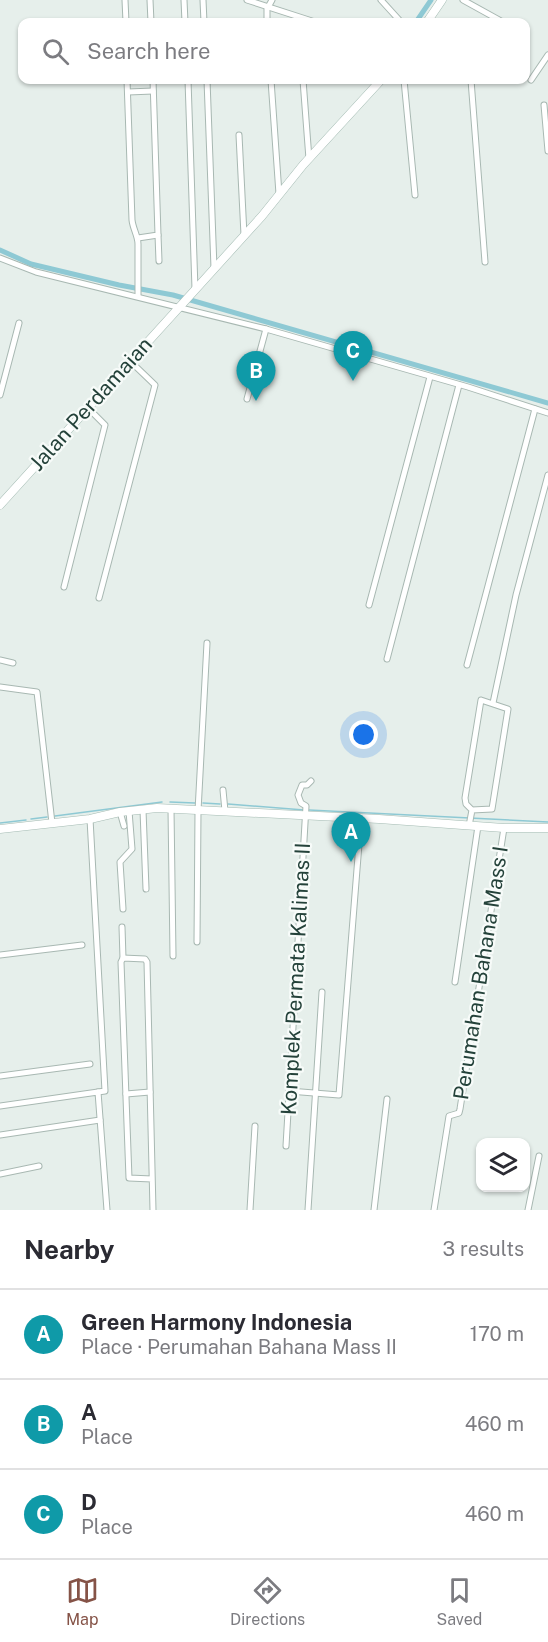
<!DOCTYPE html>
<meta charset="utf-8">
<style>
:root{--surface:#fff;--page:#f7f7f7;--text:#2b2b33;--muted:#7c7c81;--line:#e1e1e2;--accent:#855347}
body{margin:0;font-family:"Public Sans",sans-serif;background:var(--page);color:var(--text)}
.controls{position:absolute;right:18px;bottom:18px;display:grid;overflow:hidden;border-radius:12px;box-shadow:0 2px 4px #0004}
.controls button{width:54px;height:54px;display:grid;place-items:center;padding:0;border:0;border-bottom:2px solid var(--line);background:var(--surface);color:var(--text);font:30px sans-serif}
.you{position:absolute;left:364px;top:735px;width:21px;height:21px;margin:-15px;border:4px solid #fff;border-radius:50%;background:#1a73e8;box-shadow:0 0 0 9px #1a73e833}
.badge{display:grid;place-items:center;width:39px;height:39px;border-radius:50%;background:var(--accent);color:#fff;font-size:20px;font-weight:700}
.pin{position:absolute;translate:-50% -50px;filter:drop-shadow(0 2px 3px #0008)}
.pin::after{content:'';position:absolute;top:32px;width:21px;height:18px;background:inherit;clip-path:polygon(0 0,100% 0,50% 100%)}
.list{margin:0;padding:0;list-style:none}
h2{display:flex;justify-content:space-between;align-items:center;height:78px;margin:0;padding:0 24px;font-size:26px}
h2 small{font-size:20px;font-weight:400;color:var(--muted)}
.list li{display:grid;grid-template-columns:39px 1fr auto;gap:18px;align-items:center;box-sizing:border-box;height:90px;padding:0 24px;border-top:2px solid var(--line)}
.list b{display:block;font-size:22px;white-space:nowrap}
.list p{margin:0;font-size:20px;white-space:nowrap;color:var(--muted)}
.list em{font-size:20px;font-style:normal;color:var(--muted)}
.icon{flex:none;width:33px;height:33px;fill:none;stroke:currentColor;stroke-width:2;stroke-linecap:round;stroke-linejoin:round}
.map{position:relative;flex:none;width:548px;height:1210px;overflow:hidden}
.search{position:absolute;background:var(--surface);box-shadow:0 2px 4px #0004;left:18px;right:18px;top:18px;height:66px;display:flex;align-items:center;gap:15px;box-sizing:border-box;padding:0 21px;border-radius:12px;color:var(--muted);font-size:22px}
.sheet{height:348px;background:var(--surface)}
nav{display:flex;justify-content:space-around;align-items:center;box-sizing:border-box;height:84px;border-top:2px solid var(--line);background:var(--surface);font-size:16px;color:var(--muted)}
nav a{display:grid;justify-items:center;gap:3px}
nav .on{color:var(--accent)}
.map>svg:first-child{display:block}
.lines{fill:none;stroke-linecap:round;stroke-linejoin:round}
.stream{stroke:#8ec9d4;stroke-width:1.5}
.canal{stroke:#8ec9d4;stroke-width:5}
.street-casing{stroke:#a8b8b2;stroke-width:7}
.secondary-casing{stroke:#a4bbb3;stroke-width:9}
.street{stroke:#fff;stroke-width:5}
.secondary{stroke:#fff;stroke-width:8}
.labels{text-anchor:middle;stroke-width:4.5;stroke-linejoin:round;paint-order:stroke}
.street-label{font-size:21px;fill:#24423a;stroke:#f7fbf9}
</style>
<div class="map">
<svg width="548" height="1210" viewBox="0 0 548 1210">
<rect width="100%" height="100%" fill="#e6efeb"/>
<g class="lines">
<g class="stream">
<polyline points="170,802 195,803"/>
<polyline points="203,803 220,804"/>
<polyline points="228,804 304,810"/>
<polyline points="309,810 548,822"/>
<polyline points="55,816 162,802"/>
<polyline points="31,819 47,817"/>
<polyline points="0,823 26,820"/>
</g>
<g class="canal">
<polyline points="416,22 431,0"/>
<polyline points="0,250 31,264 119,285 173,295 548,403"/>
</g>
<g class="street-casing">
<g id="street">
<polyline points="125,0 126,22"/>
<polyline points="150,0 151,22"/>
<polyline points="184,0 185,22"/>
<polyline points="203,0 204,22"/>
<polyline points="247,0 315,22"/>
<polyline points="381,0 401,22"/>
<polyline points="463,0 501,21"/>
<polyline points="267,22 267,9 272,0"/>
<path d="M 127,80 L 132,220 C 133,229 138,236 138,244 L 138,296"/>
<polyline points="188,80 195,289"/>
<polyline points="207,80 214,268"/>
<polyline points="271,80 279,194"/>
<polyline points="303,80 309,159"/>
<polyline points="404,80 415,195"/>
<polyline points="471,80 485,262"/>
<polyline points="531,80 548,55"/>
<polyline points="128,92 153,91"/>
<polyline points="544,105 548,151"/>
<polyline points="239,135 244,235"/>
<polyline points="158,235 159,261"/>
<polyline points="138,238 158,235 153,80"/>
<polyline points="0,258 36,272 266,329 468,387 548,413"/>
<polyline points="0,395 19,323"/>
<polyline points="247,399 266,329"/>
<polyline points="64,587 105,425 88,408"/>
<polyline points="99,598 155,385 130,361"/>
<polyline points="369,605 430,377"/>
<polyline points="387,659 459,385"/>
<polyline points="0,660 13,663"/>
<polyline points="467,665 535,409"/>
<polyline points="0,687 37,692 52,823"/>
<polyline points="493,703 516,595 548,475"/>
<polyline points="223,790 225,811"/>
<polyline points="171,809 173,956"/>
<polyline points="143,810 146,889"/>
<polyline points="120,812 124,826"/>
<polyline points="90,819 105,1091 98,1092"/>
<polyline points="469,826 472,810 466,804 465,798 481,700 508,709 492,809 472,810"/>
<polyline points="123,909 120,862 132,849 129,811"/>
<polyline points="122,927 123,958"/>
<polyline points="197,942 198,811 207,643"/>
<polyline points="0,955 82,945"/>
<polyline points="455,982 478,826"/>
<polyline points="0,1076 90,1064"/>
<polyline points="289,1091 339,1095 361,819"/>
<polyline points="126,1094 150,1092"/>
<polyline points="0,1106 98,1092 107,1210"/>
<polyline points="0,1135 100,1120"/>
<polyline points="286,1146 306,806 301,803 298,795 302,785 307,785 311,781"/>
<polyline points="0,1174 39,1166"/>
<polyline points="152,1179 129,1178 121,962 123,958 145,959 147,962 153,1210"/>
<polyline points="250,1210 255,1126"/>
<polyline points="308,1210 322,992"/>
<polyline points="374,1210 387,1099"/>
<polyline points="434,1210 449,1116 459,1113 460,1109 504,828"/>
<polyline points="528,1210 539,1156"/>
</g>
</g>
<g class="secondary-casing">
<g id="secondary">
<polyline points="427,22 442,0"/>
<polyline points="0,505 262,216 303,165 381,80"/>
<polyline points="0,829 90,819 120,812 157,808 379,819 504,828 548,828"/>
</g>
</g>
<use href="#street" class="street"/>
<use href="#secondary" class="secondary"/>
</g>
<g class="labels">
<g class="street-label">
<text transform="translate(91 404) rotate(-48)" y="7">Jalan Perdamaian</text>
<text transform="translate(481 973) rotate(-81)" y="7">Perumahan Bahana Mass I</text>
<text transform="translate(296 979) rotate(-87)" y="7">Komplek Permata Kalimas II</text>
</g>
</g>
</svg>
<div class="controls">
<button><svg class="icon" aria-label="layers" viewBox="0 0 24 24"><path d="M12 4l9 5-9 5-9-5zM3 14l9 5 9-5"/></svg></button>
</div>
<div class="you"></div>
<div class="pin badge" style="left:351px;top:862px;background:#0f9aa8">A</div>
<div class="pin badge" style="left:256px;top:401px;background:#0f9aa8">B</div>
<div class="pin badge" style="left:353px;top:381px;background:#0f9aa8">C</div>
<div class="search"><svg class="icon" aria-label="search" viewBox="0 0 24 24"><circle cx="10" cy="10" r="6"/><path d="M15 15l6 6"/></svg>Search here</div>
</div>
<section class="sheet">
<h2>Nearby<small>3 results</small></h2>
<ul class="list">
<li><span class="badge" style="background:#0f9aa8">A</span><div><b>Green Harmony Indonesia</b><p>Place · Perumahan Bahana Mass II</p></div><em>170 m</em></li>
<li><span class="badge" style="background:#0f9aa8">B</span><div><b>A</b><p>Place</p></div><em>460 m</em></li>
<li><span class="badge" style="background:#0f9aa8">C</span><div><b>D</b><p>Place</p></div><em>460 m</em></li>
</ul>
</section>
<nav>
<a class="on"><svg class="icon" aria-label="map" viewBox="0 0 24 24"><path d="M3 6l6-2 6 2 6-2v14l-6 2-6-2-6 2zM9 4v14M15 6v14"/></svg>Map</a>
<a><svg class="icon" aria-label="directions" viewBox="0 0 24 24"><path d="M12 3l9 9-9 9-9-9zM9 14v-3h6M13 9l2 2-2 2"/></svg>Directions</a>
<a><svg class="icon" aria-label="saved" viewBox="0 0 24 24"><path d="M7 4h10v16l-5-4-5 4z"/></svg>Saved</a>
</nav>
